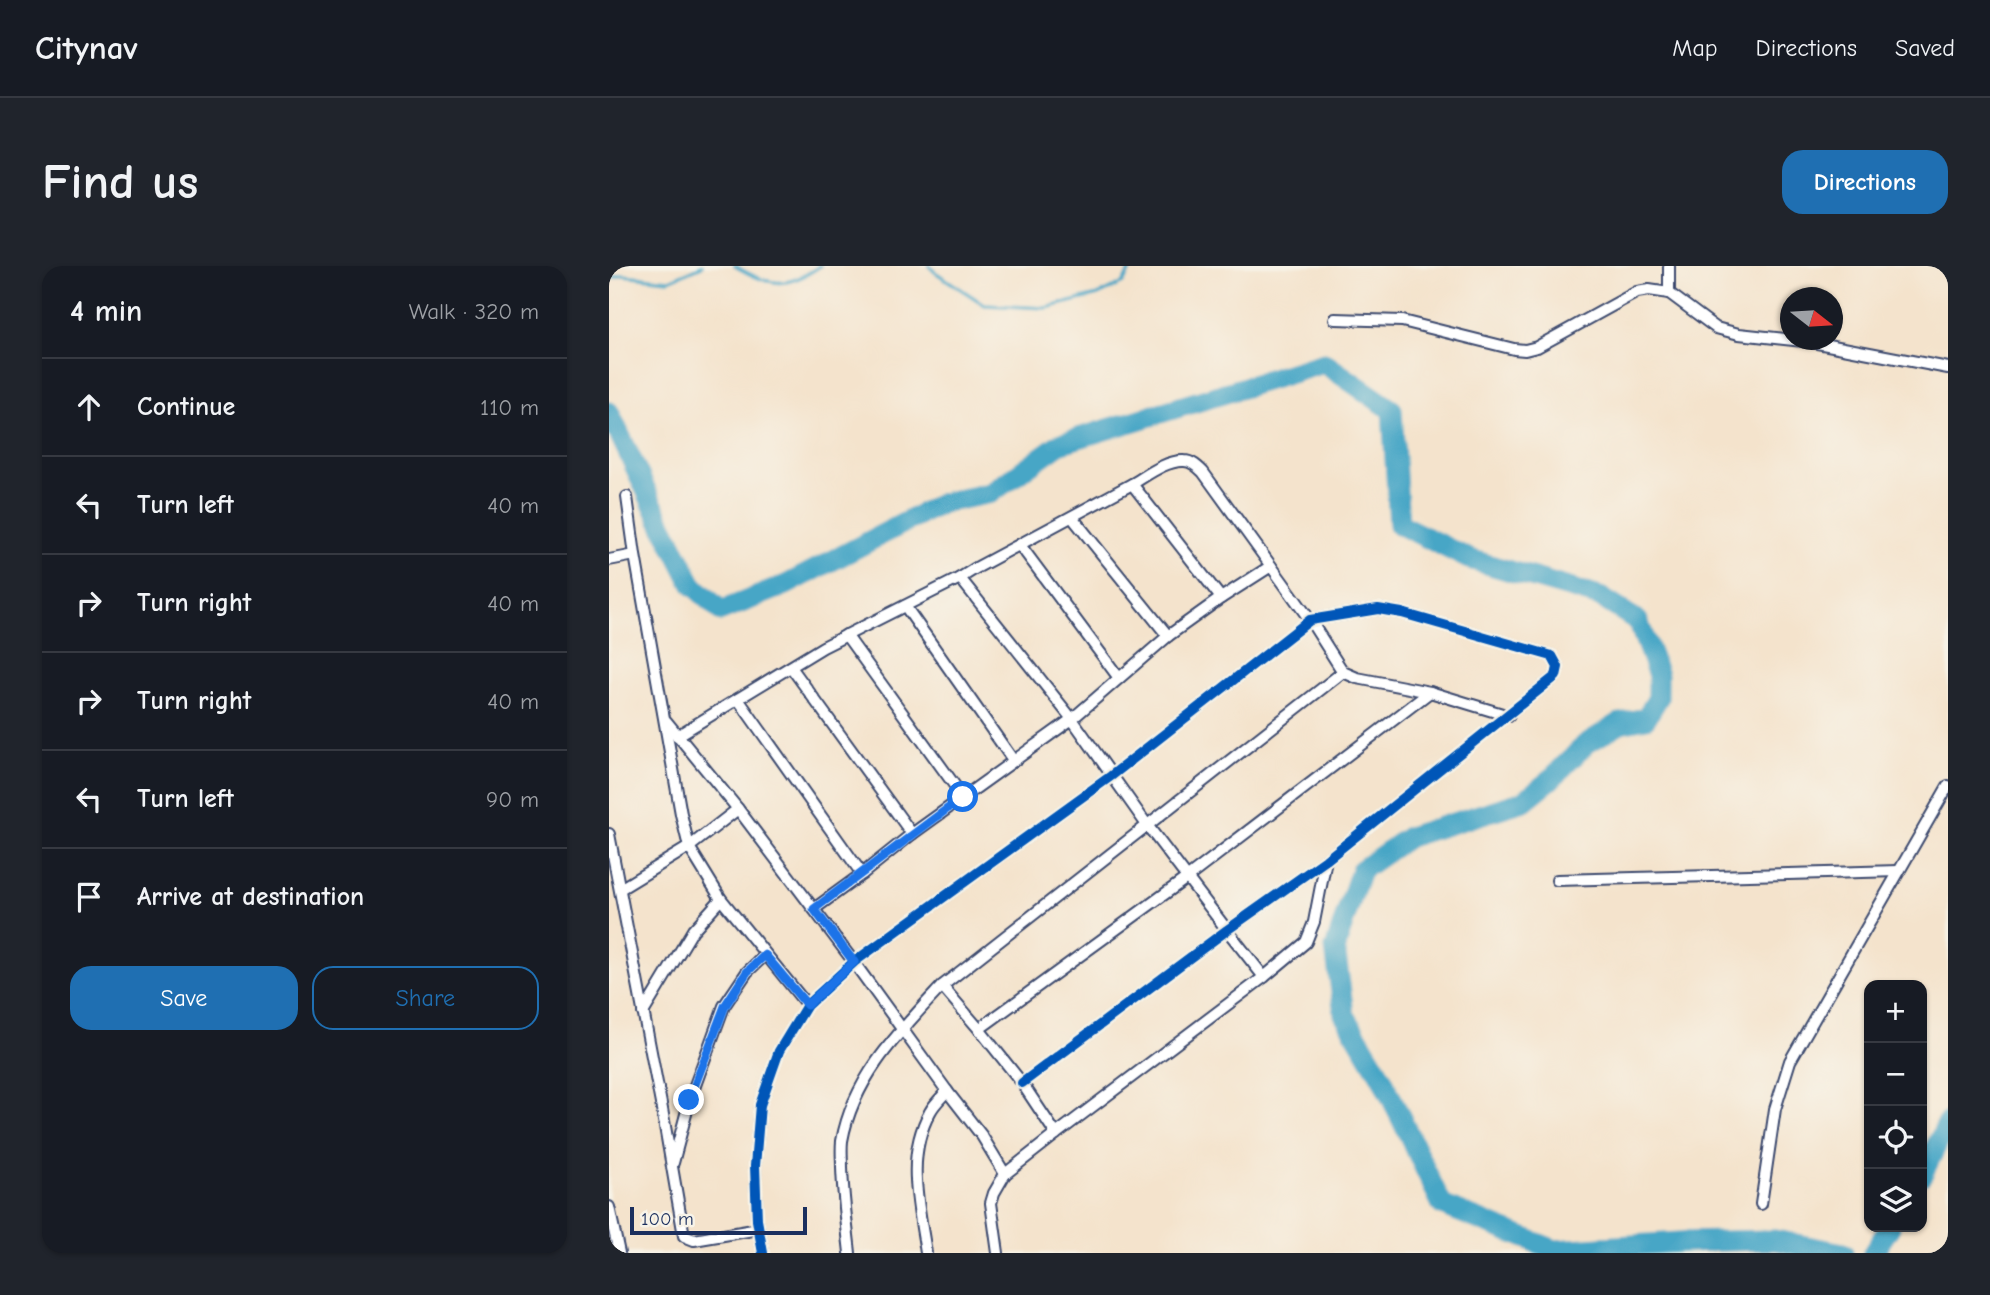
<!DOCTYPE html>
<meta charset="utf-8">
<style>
:root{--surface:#171b24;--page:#20242c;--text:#f1f3f6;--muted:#9ea1a6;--line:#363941;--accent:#1f6fb2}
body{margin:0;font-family:"Comic Neue",sans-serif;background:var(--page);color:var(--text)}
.controls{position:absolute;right:21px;bottom:21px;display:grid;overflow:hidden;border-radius:14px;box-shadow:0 2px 5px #0004}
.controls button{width:63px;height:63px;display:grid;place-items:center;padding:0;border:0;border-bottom:2px solid var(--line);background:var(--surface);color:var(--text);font:35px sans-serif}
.compass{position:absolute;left:1171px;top:21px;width:63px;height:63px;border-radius:50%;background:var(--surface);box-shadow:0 2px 5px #0004;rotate:107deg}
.scale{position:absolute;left:21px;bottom:18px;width:177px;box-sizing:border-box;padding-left:7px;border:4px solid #1b2f5e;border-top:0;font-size:19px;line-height:24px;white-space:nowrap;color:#1b2f5e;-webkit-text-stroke:5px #f7f3e8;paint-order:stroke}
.stop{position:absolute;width:21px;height:21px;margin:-16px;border:5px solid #1a73e8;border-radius:50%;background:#fff}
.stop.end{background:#1a73e8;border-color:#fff;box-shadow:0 2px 7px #0008}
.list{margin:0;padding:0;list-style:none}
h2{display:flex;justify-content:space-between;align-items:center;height:91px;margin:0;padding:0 28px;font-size:30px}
h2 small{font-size:23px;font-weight:400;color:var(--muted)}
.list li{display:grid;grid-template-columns:46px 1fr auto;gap:21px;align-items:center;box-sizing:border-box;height:98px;padding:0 28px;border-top:2px solid var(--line)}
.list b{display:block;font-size:26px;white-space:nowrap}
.list em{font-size:23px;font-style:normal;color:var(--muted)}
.actions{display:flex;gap:14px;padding:21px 28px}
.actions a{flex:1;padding:16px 0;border:2px solid var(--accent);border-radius:21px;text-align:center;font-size:24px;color:var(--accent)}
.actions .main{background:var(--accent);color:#fff}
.icon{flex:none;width:38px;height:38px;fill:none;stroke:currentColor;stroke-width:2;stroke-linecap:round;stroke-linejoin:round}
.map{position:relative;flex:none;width:1339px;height:987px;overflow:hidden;border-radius:21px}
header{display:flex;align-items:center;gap:42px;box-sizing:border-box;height:98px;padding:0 35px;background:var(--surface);border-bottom:2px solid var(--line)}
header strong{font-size:33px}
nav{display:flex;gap:38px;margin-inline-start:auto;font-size:24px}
.intro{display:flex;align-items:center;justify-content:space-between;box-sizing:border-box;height:168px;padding:0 42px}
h1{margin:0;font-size:49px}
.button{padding:18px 32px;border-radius:21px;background:var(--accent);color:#fff;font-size:24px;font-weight:700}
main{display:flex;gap:42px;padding:0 42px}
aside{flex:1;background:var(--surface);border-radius:21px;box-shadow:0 2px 5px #0004}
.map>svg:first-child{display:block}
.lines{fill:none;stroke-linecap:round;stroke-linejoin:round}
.stream{stroke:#47a6c6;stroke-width:3.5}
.river{stroke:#47a6c6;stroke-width:21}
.street-casing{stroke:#3c4a6e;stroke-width:14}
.street{stroke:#fff;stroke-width:10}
.cycleway-casing{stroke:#f7f3e8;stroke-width:15}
.cycleway{stroke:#0057b8;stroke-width:10}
.route{stroke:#1a73e8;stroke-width:9}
</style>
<header>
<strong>Citynav</strong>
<nav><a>Map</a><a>Directions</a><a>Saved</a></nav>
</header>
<div class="intro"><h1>Find us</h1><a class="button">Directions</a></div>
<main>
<aside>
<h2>4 min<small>Walk · 320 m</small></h2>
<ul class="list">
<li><svg class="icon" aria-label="ahead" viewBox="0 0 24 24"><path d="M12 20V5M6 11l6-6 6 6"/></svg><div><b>Continue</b></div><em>110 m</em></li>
<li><svg class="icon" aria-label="left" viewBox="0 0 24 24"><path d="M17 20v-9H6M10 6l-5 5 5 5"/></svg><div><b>Turn left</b></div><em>40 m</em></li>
<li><svg class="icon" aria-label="right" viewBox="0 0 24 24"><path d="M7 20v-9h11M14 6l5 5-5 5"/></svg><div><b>Turn right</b></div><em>40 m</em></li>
<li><svg class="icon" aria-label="right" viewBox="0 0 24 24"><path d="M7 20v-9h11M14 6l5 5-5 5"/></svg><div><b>Turn right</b></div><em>40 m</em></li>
<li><svg class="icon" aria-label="left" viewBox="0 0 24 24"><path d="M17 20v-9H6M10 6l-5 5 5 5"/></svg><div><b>Turn left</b></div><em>90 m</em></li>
<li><svg class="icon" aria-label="arrive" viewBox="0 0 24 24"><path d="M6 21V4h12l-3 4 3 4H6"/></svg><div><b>Arrive at destination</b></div></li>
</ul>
<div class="actions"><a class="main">Save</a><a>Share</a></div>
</aside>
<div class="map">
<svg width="1339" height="987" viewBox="0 0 1339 987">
<rect width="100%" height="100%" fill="#f7f3e8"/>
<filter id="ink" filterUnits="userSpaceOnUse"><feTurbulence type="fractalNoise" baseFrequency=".0143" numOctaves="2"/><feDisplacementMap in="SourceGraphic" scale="14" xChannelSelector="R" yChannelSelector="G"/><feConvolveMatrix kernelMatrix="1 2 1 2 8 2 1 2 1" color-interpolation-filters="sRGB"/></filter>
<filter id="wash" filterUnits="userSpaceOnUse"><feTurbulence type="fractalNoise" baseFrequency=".00686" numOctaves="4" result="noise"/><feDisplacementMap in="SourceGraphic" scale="28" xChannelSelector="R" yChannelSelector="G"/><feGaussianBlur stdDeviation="1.57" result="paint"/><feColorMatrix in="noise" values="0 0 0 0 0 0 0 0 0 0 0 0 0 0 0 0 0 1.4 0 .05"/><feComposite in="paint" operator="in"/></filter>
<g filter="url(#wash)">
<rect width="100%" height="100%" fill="#f4e3cc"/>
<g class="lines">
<g class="stream">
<path d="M 126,0 C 161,21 178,23 211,0"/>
<polyline points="320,0 326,6 376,39 437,42 489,29 514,17 523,0"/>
<polyline points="0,13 14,9 60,14 93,0"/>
</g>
<g class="river">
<polyline points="0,146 54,260 84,319 112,345 177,319 333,237 382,227 450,178 715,97 783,144 790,258 860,293 991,331 1029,355 1049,409 1049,432 1037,452 1011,457 977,478 941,514 915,535 799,571 752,604 726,682 735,748 772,810 833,939 946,984 1071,976 1166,974 1234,987"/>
<polyline points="1313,909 1339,856"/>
<polyline points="1264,987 1281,961"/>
</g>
</g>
</g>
<g filter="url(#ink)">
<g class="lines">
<g class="street-casing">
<g id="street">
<polyline points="1060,0 1060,27 1107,62 1130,68 1203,76 1339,102"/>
<polyline points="726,53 793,55 905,83 916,84 928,81 1028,26 1040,24 1060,27"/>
<path d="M 523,218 C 537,210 557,194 575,195 C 583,195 589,201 594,206 L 662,300"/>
<polyline points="18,231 26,289 72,548 80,581 112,633 198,739"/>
<polyline points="463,251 559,370"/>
<polyline points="411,279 510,412"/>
<polyline points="0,294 26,289"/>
<polyline points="296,340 404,494"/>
<polyline points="237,369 354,531"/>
<polyline points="182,401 303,568 253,608 205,643"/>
<polyline points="821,426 900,450"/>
<polyline points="129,433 253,608"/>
<polyline points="57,455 129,543 241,691 338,825 373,870 396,908 385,927 382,937 389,987"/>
<polyline points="68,470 214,381 351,312"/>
<polyline points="0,568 53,843 75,970 85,974 150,963"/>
<polyline points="303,568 463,453 559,370 612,332 523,218 367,302 351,312 463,453 538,559 618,664 655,711"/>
<polyline points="948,614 1290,605"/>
<polyline points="11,623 80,581 129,543"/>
<polyline points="333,720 370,763 413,817 447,868 655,711 697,676 705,656 717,594"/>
<polyline points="34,747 84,664 112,633"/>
<polyline points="370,763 579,611 821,426 748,412 734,406 701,354 662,300 612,332"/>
<polyline points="64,897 81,833 115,740 138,706 156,689"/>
<polyline points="396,908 447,868"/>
<polyline points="1152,938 1166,843 1181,795 1339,520"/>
<polyline points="0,941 10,987"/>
<polyline points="154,987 148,954 146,900 151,839 170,785 198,739 245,696 502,510 701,354 769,343 793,347 943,390 949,401 947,410 717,594 618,664 413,817"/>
<path d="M 241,987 C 238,959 234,931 233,902 C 233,893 232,884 233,875 C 244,812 291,765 333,720 L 734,406"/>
<path d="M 317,987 C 310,939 296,891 321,846 C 325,838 333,831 338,825"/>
</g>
</g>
<use href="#street" class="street"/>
<g class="cycleway-casing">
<polyline id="cycleway" points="154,987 148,954 146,900 151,839 170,785 198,739 245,696 502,510 701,354 769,343 793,347 943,390 949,401 947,410 717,594 618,664 413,817"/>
</g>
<use href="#cycleway" class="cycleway"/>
</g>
</g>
<g class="lines" filter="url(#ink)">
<polyline class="route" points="80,834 116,740 138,706 156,689 198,739 245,696 205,643 354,531"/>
</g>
</svg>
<div class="controls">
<button>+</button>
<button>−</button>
<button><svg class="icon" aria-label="locate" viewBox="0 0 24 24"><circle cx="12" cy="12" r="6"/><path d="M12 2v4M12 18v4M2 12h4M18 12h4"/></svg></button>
<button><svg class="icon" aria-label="layers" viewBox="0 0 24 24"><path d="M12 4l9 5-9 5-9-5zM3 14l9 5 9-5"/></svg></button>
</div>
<svg class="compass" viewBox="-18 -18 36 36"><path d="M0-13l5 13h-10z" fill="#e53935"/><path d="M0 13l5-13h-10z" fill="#9ea1a6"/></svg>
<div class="scale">100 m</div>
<div class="stop" style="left:354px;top:531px"></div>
<div class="stop end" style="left:80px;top:834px"></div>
</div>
</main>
